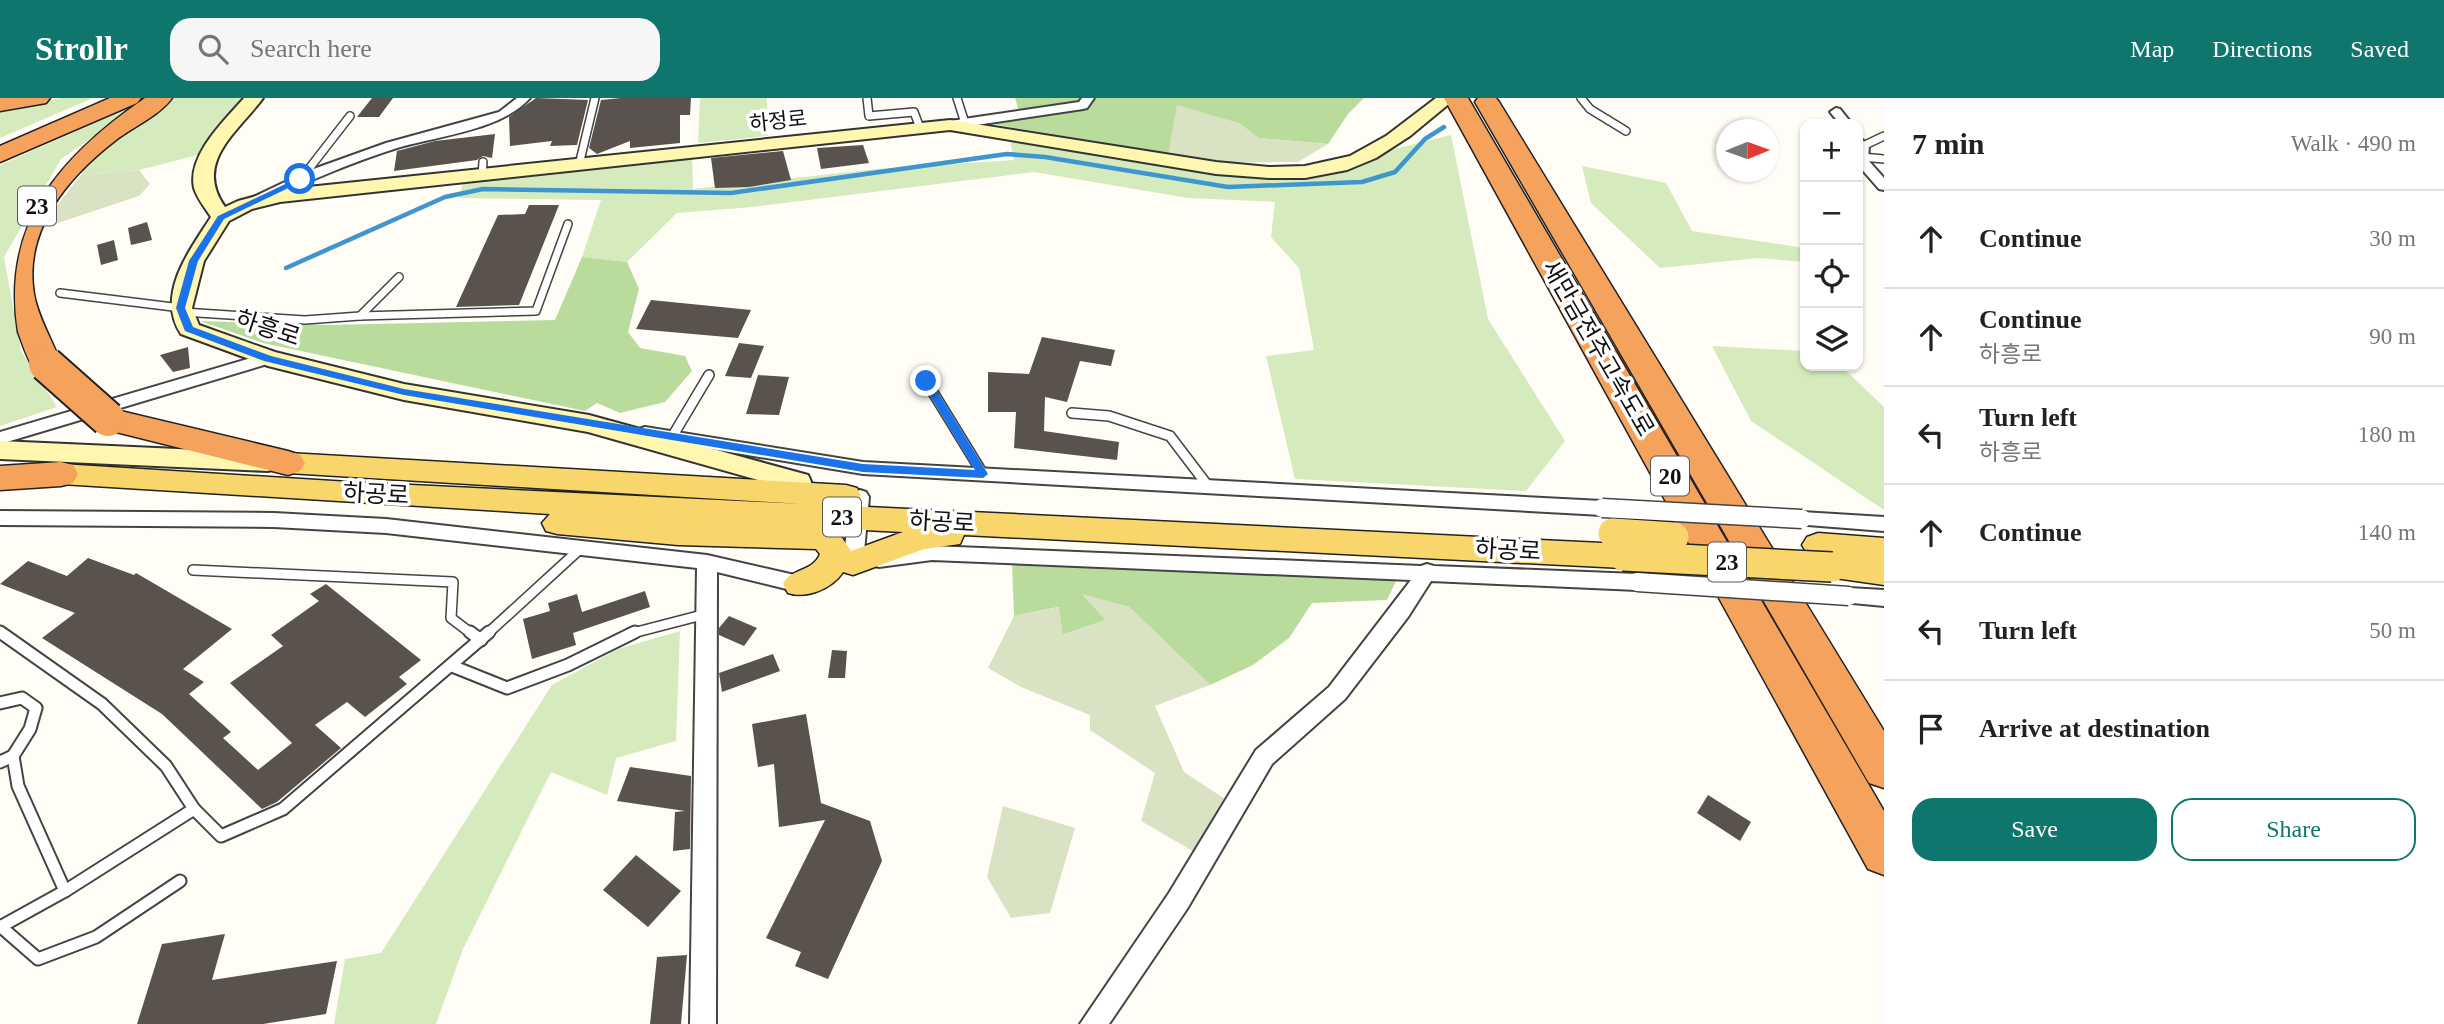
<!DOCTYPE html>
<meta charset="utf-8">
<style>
:root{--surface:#fff;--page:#f6f6f6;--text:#222;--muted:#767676;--line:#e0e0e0;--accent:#0f766e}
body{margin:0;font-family:"Times New Roman","Noto Sans KR",serif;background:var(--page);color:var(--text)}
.controls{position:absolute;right:21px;top:21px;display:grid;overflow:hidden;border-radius:14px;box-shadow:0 2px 5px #0004}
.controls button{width:63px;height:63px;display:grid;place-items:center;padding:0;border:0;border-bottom:2px solid var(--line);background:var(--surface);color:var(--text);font:35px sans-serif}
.compass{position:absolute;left:1716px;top:21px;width:63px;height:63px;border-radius:50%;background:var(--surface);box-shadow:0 2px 5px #0004;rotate:89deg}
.stop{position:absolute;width:21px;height:21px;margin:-16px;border:5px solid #1a73e8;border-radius:50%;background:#fff}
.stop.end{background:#1a73e8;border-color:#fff;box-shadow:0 2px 7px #0008}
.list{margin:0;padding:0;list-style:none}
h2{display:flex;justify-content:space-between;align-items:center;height:91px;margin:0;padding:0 28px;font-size:30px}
h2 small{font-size:23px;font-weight:400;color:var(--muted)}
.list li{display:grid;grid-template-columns:46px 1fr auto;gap:21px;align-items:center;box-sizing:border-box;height:98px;padding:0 28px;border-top:2px solid var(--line)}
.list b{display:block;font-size:26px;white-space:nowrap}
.list p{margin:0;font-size:23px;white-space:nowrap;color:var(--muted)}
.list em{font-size:23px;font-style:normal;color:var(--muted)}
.actions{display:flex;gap:14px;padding:21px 28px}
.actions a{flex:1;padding:16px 0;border:2px solid var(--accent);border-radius:21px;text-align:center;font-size:24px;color:var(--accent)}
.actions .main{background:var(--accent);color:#fff}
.icon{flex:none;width:38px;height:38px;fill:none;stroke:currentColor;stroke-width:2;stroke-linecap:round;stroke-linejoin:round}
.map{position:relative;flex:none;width:1884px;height:926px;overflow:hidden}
header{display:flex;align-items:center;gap:42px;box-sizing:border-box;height:98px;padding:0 35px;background:var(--accent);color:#fff}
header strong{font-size:33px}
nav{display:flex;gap:38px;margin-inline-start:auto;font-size:24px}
.search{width:490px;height:63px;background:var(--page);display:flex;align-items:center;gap:18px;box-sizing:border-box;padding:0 24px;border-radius:21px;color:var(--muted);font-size:26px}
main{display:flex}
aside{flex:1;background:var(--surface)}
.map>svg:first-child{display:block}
.green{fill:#d5ebbd}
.forest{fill:#b9dc9c}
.cemetery{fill:#d9e3c4}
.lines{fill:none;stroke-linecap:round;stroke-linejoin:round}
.stream{stroke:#3f96cf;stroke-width:4.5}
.building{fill:#5a524d}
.lane-far2-casing{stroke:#444;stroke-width:10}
.lane-far1-casing{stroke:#444;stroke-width:12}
.lane-casing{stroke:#444;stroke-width:15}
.street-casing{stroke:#444;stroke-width:4}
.secondary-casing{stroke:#333;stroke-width:4}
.primary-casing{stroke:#222;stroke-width:3}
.highway-casing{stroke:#222;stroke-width:3}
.lane-far2{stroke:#fff;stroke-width:7}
.lane-far1{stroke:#fff;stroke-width:9}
.lane{stroke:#fff;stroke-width:11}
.street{fill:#fff;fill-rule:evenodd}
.secondary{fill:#fff6b0;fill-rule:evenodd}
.primary{fill:#f9d66b;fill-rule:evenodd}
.highway{fill:#f5a25d;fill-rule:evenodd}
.street-bridge-casing{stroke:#444;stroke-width:21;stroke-linecap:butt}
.primary-bridge-casing{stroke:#222;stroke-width:32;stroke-linecap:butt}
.highway-bridge-casing{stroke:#222;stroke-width:38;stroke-linecap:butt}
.street-bridge{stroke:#fff;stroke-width:18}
.primary-bridge{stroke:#f9d66b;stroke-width:29}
.highway-bridge{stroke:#f5a25d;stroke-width:34}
.route{fill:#1a73e8}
.labels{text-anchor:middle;stroke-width:7;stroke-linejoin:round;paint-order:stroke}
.far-street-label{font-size:21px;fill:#111;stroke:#fff}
.shield{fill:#fff;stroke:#585858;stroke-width:2}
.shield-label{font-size:23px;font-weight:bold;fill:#111}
.street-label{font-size:24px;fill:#111;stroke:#fff}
</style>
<header>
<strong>Strollr</strong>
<div class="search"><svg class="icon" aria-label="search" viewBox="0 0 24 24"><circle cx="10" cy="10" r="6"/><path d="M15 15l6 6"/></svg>Search here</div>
<nav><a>Map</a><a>Directions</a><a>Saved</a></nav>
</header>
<main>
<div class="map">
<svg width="1884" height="926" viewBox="0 0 1884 926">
<rect width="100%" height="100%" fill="#fffdf5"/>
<g class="green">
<polygon points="61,0 93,0 0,40 0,11"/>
<path d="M 174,0 L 243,0 L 222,24 L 198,57 L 139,72 L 81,77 C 95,48 146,17 174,0 Z"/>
<polygon points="700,0 767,0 768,38 698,45"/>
<polygon points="143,4 61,61 4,159 21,253 57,309 0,328 0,67"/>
<polygon points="1451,37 1488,221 1565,343 1526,393 1295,381 1266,258 1314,252 1299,170 1271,139 1275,104 1188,100 1034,74 752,109 677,115 627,164 582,159 601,102 459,100 463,85 692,57 693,91 876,71 1014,62 1010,42 1265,80 1345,73 1370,57"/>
<polygon points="1582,68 1666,85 1692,133 1805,150 1805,164 1758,160 1660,170 1591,105"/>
<polygon points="1712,248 1805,253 1805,268 1841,268 1884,309 1884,412 1751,323"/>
<polygon points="680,533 676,643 616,660 607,697 551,674 463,851 436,926 334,926 345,861 381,855 552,587 618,551"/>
</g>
<g class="forest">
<polygon points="1015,0 1082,0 1079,4 1019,13"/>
<polygon points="1093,0 1364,0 1348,16 1328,46 1258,40 1239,25 1172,43 1168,57 1080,44 989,25 1086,7"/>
<polygon points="582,159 627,164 639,191 628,234 640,250 685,258 692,273 665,304 620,315 597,305 585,313 263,245 200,223 330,227 555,222"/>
<polygon points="1012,465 1397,481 1387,502 1312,505 1289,540 1253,567 1210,587 1129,509 1083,497 1106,522 1062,537 1058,509 1014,518"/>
</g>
<g class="cemetery">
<polygon points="1177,7 1239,25 1258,40 1328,46 1298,64 1219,65 1168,57"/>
<polygon points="139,72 150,86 139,98 52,127 48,119 81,77"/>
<polygon points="1082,496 1129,509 1210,587 1155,608 1184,674 1225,701 1196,755 1141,723 1155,675 1090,632 1090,617 1021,589 988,570 1014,518 1059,509 1063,537 1106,522"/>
<polygon points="1003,708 1075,730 1050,815 1011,820 987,779"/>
</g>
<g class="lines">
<polyline class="stream" points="286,170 445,99 483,91 731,95 1007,56 1045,59 1228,89 1362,84 1395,74 1425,41 1444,29"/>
</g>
<g class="building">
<polygon points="372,0 393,0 379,19 357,19"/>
<polygon points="536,0 588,2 577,47 550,48 552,43 510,48 509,19"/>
<polygon points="621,0 691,0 690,17 680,17 680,45 630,50 630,43 597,56 589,50 601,2"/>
<polygon points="495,36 492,60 483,58 477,62 394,73 397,53 435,43"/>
<polygon points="863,47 869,65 821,71 817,50"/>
<polygon points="783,53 791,82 749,89 715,90 711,60"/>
<polygon points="529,107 559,107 519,207 456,209 498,117 525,116"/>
<polygon points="147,124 152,142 131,147 128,130"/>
<polygon points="114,142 118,162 101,167 97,147"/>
<polygon points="651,202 751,212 738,240 636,231"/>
<polygon points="1042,239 1115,252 1111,268 1080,263 1067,304 1045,299 1044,333 1119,344 1117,362 1014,350 1016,314 988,314 988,274 1029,276"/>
<polygon points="739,245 764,248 751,280 725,278"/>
<polygon points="188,249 190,270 173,274 160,257"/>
<polygon points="758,277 789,279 779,317 746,316"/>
<polygon points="88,460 134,477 136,475 232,531 183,571 204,584 189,596 231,634 223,640 258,672 292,645 230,585 283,548 271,537 319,503 310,496 326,486 421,562 399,579 407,586 365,619 347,604 315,627 341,650 277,704 262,711 162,616 42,540 75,515 0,486 28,463 67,478"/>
<polygon points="645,493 650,509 573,535 576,547 532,561 523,521 550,513 548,505 577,496 582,514"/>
<polygon points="729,518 757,530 744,548 719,537 719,530"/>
<polygon points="832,552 847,553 845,580 828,580"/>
<polygon points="773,556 780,573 722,594 719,575"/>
<polygon points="806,616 821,705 870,723 882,763 828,881 795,868 801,854 766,840 825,722 779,729 774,666 758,669 752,626"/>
<polygon points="630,669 691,678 690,751 673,753 675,714 685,713 617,703"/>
<polygon points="1708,697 1751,724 1740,743 1697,715"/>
<polygon points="636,757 681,793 648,829 603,792"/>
<polygon points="225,836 212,882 337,863 326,916 263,926 137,926 162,846"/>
<polygon points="687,857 681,926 650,926 657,859"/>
</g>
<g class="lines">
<g class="lane-far2-casing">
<g id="lane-far2">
<polyline points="867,0 869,18 914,14 920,30"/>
<polyline points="957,0 965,25"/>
<polyline points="1581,0 1590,11 1626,33"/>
<polyline points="1863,48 1884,38"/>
<polyline points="1862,59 1884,61"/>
<polyline points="579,67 595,0"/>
<polyline points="482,77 483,64"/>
<polyline points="301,81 350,18"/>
<polyline points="60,195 181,210"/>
<polyline points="183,214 305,222 360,218 399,179"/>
<polyline points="360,218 536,213 568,126"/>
</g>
</g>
<g class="lane-far1-casing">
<g id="lane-far1">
<polyline points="926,283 983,376"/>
<polyline points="1072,315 1109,318 1170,338 1208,388"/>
<polyline points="672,339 709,277"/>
<polyline points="193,472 453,484 451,520 472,536"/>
<polyline points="0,534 2,536"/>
<polyline points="487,536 580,451"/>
<polyline points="629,536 706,516"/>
</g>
</g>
<g class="lane-casing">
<g id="lane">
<polyline points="0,534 102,606 166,668 194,711 221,738 283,711 489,534"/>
<polyline points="470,534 481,542"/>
<polyline points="452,568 507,590 568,567 635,534"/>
<polyline points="0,605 22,600 36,610 30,631 13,658 18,688 65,793"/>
<polyline points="0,664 13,658"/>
<polyline points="0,828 38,861 96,839 180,783"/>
<polyline points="0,829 65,793 194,711"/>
</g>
</g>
<g class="street-casing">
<g id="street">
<path d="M 517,0 L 530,0 C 502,32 437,38 397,50 C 349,65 303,86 257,106 L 252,107 L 245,103 L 308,73 L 386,45 L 499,14 Z"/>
<polygon points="1082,0 1094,0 1087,10 1083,11 950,31 944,27 950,23 1079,4"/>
<polygon points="1836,10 1840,11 1852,26 1840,26 1830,14"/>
<polygon points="1858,38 1869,48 1868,62 1884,80 1884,92 1879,91 1858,67"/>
<polygon points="268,255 276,260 274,264 0,346 0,334"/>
<polygon points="645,329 863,364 1602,403 1609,405 1611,410 1609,415 1602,417 863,376 639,339 636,335 639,331"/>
<polygon points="860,392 866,394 869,399 863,465 860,470 853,472 846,470 843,465 851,399 854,394"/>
<polygon points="0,413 274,415 386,421 707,457 799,478 817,480 820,485 817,490 799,494 717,474 716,926 690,926 697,470 386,435 274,429 0,427"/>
<polygon points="1802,414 1884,419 1884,433 1795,426 1793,421 1795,416"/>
<polygon points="932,448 1421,468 1427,466 1434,468 1637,476 1644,479 1647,484 1644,489 1637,492 1431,483 1408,519 1345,601 1272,666 1187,811 1109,926 1080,926 1169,795 1256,652 1329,589 1411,482 932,462 879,469 872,467 869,462 872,457 879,455"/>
<polygon points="1849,490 1884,492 1884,508 1842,504 1839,498 1842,492"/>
</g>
</g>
<g class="secondary-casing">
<g id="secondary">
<path d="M 244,0 L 263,0 C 238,34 193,64 225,109 L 238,103 L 279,92 L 950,22 L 1216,64 L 1269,69 L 1305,68 L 1350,58 L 1386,38 L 1436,0 L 1456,0 L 1410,38 L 1376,60 L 1347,72 L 1305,80 L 1269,80 L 1216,76 L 950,32 L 280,104 L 252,111 L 229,123 L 204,163 L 192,210 L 199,227 L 275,254 L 404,286 L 589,317 L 808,377 C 813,386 813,393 808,402 L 799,405 L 790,402 L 786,390 L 588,334 L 404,302 L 268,268 L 181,236 C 155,197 190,152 211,119 C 205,110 197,100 194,90 C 187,57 225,22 244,0 Z"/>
<polygon points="0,343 268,355 277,358 281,364 277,370 268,373 0,361"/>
</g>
</g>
<g class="primary-casing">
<g id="primary">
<path d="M 288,355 L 846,387 L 857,390 L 861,398 L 857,406 L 847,408 L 1623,446 L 1634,450 L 1639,458 L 1634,466 L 1623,470 L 964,437 L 960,446 L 924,451 L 853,477 L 843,474 C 832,491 806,501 788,495 L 783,486 C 791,470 813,474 820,456 L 816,451 L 678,447 L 557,436 L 546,433 L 542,425 L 550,416 L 61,386 L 51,383 L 46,376 L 51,369 L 61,366 L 349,384 L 802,406 L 288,375 L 278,372 L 273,365 L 278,358 ZM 825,430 L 903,434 L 851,453 L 838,434 Z"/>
<polygon points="1818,435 1884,440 1884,487 1821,478 1816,469 1824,459 1807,455 1802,447 1807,439"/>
</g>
</g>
<g class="highway-casing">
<g id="highway">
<polygon points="0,0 50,0 46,5 0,13"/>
<polygon points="110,0 141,0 137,5 0,64 0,48"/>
<path d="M 145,0 L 172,0 C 160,17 133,29 116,42 C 69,78 23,131 34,196 C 38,220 53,243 61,266 L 57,273 L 46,276 L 35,273 C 27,261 23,247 18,234 C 0,123 64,56 145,0 Z"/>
<polygon points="1444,0 1468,0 1884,713 1884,777 1868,771"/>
<polygon points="1478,0 1496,0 1499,4 1884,633 1884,690 1869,685 1475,4"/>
<polygon points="108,310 288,353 300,357 305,365 300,373 288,377 96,329 92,321 96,313"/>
<polygon points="61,364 73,367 78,376 73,385 61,388 0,392 0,368"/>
</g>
</g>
<use href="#lane-far2" class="lane-far2"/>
<use href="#lane-far1" class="lane-far1"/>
<use href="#lane" class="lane"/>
<use href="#street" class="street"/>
<use href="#secondary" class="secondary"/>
<use href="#primary" class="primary"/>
<use href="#highway" class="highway"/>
<g class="street-bridge-casing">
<g id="street-bridge">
<polyline points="1602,410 1802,421"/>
<polyline points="1637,484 1849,498"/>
</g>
</g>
<g class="primary-bridge-casing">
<g id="primary-bridge">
<polyline points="1613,435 1674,439"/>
<polyline points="1623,458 1832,469"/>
</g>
</g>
<g class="highway-bridge-casing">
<polyline id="highway-bridge" points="46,266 108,321"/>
</g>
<use href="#street-bridge" class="street-bridge"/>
<use href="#primary-bridge" class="primary-bridge"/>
<use href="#highway-bridge" class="highway-bridge"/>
</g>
<polygon class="route" points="300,79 303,83 224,121 198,163 185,210 193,229 271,258 404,291 863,366 975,372 921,283 926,280 930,281 988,376 983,380 863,374 404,297 264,263 185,233 176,210 189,163 218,118"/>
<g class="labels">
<g class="far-street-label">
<text transform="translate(778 23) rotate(-6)" y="7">하정로</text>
</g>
<g class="shield">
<rect x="18" y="88.5" width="38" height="39" rx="5"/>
<rect x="1651" y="358.5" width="38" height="39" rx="5"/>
<rect x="823" y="399.5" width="38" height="39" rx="5"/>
<rect x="1708" y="444.5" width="38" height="39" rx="5"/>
</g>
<g class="shield-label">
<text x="37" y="116">23</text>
<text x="1670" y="386">20</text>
<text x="842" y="427">23</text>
<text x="1727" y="472">23</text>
</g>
<g class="street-label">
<text transform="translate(268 230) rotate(18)" y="8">하흥로</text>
<text transform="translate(1598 250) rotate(60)" y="8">새만금전주고속도로</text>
<text transform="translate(376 396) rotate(3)" y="8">하공로</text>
<text transform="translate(942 424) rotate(3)" y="8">하공로</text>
<text transform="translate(1508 452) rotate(3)" y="8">하공로</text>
</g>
</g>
</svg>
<div class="controls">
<button>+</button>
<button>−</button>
<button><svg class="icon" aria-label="locate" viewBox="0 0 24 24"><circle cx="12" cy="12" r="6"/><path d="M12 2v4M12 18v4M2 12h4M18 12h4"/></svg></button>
<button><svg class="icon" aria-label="layers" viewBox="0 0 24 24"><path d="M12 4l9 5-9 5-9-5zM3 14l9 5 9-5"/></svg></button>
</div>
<svg class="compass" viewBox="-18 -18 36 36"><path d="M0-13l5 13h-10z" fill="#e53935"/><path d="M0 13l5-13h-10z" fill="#767676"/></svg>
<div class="stop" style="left:300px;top:81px"></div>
<div class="stop end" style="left:926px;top:283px"></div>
</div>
<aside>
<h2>7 min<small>Walk · 490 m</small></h2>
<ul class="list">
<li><svg class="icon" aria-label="ahead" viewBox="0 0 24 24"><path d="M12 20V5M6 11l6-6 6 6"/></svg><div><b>Continue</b></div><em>30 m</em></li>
<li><svg class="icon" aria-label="ahead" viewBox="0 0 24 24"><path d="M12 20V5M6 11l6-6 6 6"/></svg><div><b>Continue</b><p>하흥로</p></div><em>90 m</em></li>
<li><svg class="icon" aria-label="left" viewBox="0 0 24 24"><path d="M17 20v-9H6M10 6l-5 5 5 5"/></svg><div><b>Turn left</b><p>하흥로</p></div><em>180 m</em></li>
<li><svg class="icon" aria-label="ahead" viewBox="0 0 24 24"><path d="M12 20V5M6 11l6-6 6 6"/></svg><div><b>Continue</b></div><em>140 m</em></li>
<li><svg class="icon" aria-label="left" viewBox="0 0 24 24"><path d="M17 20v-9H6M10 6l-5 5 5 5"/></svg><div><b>Turn left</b></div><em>50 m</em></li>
<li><svg class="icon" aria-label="arrive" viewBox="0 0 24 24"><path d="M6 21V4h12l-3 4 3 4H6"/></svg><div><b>Arrive at destination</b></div></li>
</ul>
<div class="actions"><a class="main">Save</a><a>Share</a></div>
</aside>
</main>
